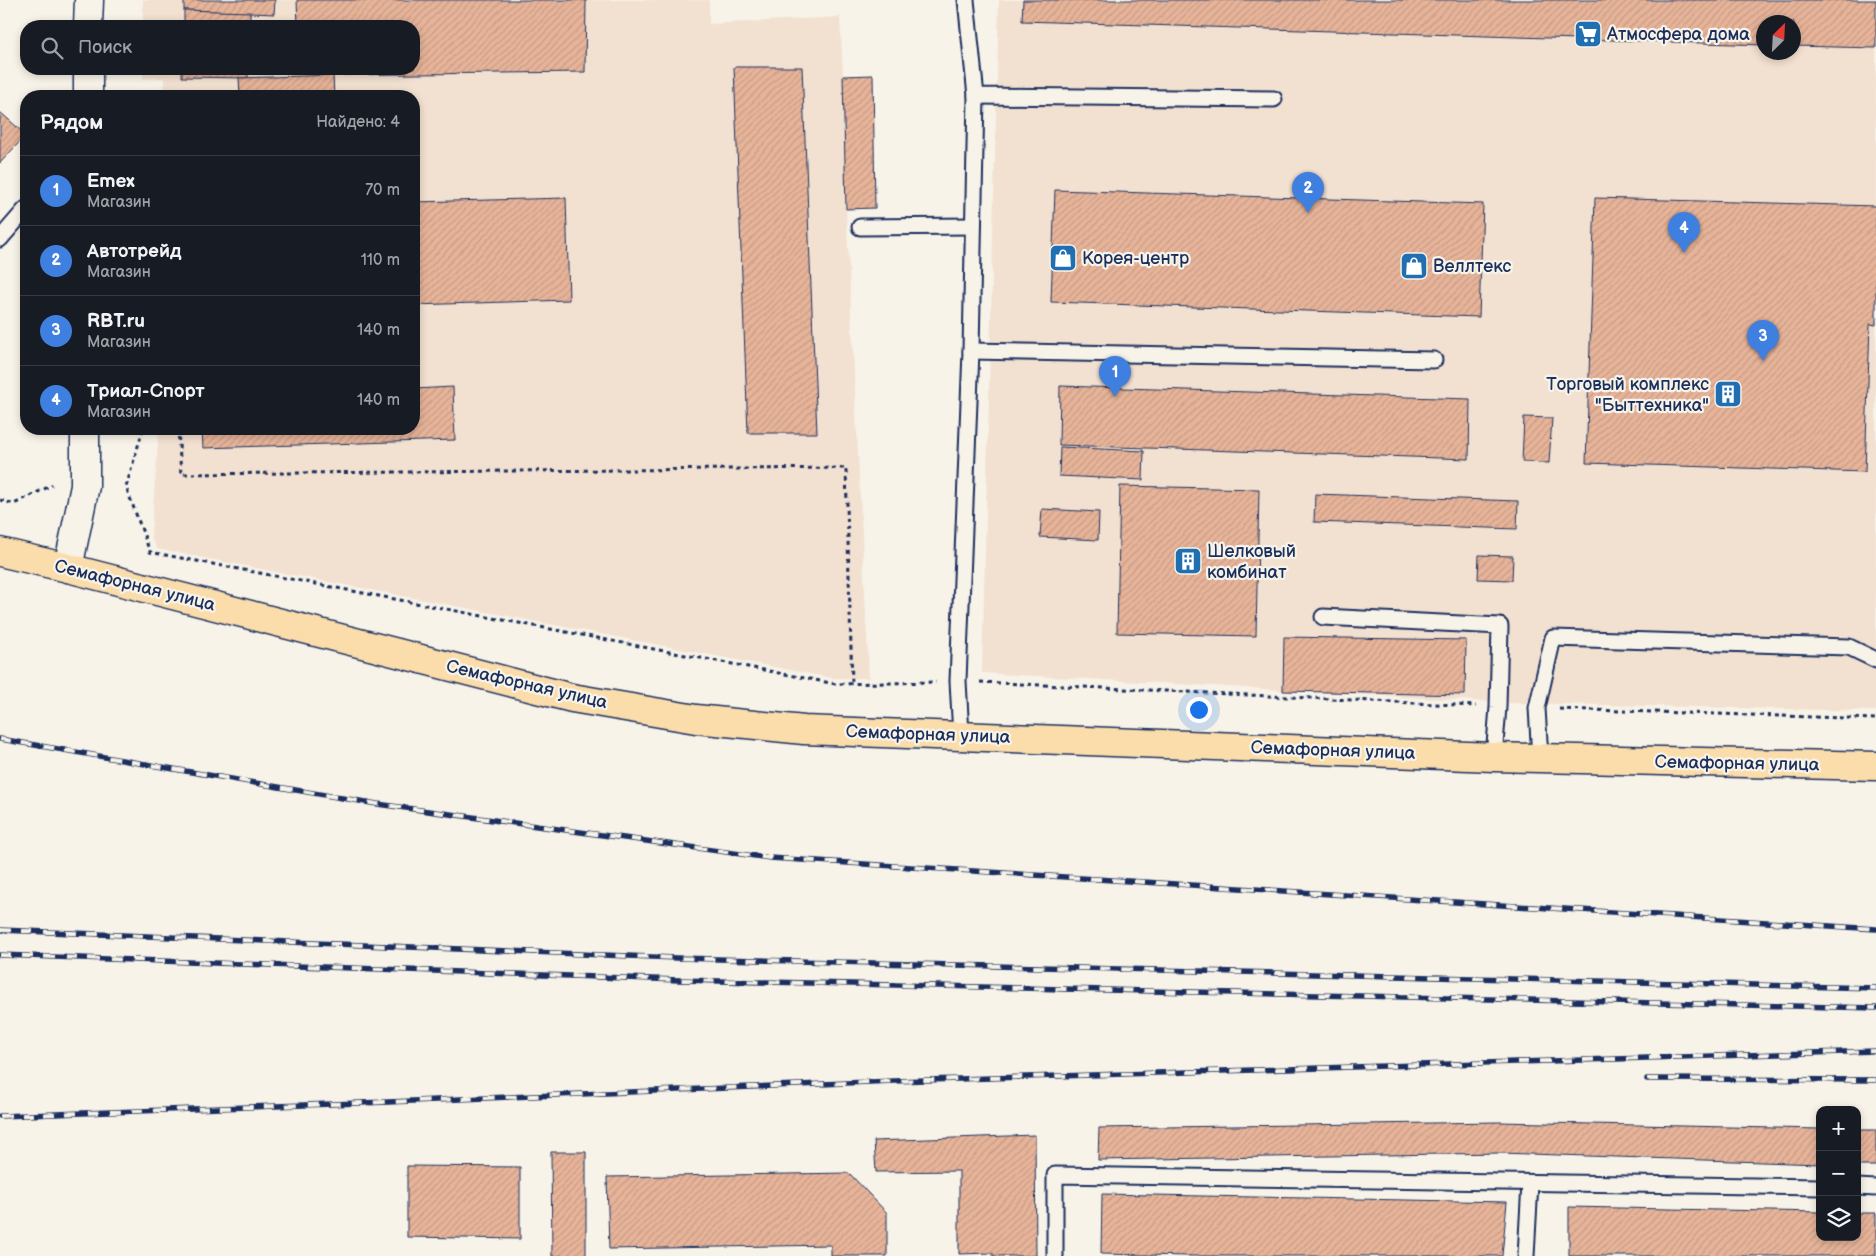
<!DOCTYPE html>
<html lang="ru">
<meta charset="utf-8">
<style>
:root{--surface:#171b24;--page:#242831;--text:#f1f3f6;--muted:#9ea1a6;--line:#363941;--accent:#0f766e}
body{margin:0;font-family:"Balsamiq Sans",sans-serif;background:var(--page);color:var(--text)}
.controls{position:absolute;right:15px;bottom:15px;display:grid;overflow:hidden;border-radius:10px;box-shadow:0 2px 8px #0003}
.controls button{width:45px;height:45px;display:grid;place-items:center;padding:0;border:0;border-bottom:1px solid var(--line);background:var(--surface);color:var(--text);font:25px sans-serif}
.compass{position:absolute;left:1756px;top:15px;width:45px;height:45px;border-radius:50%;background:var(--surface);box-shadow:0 2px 8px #0003;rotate:24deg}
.you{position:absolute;left:1198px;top:709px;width:18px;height:18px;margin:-12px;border:4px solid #fff;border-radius:50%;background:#1a73e8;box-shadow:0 0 0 8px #1a73e833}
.badge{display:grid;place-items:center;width:32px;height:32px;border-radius:50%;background:var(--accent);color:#fff;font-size:16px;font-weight:700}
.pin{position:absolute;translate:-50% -41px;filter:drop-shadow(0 1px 2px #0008)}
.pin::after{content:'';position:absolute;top:26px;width:18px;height:15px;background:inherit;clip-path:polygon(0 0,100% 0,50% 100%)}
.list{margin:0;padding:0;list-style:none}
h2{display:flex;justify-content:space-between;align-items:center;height:65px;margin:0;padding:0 20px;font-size:21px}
h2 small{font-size:16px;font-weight:400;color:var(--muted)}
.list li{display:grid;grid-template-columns:32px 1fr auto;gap:15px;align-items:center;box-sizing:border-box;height:70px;padding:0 20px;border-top:1px solid var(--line)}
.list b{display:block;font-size:19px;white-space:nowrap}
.list p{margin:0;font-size:16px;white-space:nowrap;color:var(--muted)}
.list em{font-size:16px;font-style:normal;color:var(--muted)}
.icon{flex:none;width:28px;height:28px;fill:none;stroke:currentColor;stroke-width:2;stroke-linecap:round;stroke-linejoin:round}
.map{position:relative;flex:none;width:1876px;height:1256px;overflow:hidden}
.search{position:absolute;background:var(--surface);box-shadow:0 2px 8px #0003;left:20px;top:20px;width:400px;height:55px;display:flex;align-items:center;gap:12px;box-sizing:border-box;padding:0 18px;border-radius:20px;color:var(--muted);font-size:19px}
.panel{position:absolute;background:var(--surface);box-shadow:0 2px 8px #0003;left:20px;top:90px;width:400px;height:345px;border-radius:20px}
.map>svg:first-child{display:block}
.built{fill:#f2e0d0;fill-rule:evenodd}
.building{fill:url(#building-hatch);stroke:#1b2f5e}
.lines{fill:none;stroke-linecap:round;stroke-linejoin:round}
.service-casing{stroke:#1b2f5e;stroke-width:19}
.tertiary-casing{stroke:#1b2f5e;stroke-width:31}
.trunk-casing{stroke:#1b2f5e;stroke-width:31}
.path{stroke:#1b2f5e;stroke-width:3;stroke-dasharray:4 4;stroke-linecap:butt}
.service{stroke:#f7f3e8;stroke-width:15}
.tertiary{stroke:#f7f3e8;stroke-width:28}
.trunk{stroke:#fbddab;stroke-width:28}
.rail-casing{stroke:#1b2f5e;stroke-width:5.5}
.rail{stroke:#f7f3e8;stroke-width:4;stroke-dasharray:11;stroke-linecap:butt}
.labels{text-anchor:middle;stroke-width:4.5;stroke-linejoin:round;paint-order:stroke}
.poi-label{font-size:18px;fill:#1b2f5e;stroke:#f7f3e8;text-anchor:start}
.street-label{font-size:18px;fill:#1b2f5e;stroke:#f7f3e8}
</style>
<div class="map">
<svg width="1876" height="1256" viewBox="0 0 1876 1256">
<defs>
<pattern id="building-hatch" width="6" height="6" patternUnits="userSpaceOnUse" patternTransform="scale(1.25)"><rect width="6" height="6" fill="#e7b499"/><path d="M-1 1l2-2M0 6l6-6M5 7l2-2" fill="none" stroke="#c69b86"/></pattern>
</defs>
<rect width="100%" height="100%" fill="#f7f3e8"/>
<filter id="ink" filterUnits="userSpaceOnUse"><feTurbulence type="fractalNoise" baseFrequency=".02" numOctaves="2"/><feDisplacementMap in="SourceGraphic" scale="10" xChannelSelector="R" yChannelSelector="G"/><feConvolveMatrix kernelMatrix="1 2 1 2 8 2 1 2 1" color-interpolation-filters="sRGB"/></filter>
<g filter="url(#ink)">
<g class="built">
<polygon points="143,0 709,0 709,24 840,17 843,76 846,209 869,678 832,678 157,549 151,537 159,429 414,429 414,96 164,96 164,78 143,79 143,69 414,69 414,26 143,26"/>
<path d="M 999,0 L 1876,0 L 1876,711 L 1513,703 L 982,673 ZM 1764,22 L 1794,22 L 1794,52 L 1764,52 Z"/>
</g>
<g class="building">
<polygon points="184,0 275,0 274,14 184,10"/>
<polygon points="297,0 586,0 585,72 333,75 333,69 414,69 414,26 298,26"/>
<polygon points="1023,0 1876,0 1876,48 1794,46 1794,22 1764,22 1764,45 1022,21"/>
<polygon points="184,10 250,12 250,26 184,26"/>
<polygon points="734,67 802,67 817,433 748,433"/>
<polygon points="182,69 248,69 248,78 182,77"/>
<polygon points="333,75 334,96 240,96 239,78"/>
<polygon points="873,75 875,208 846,209 843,76"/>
<polygon points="0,112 26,135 0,163"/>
<polygon points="1055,190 1483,204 1479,317 1051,302"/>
<polygon points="566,198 569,300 414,305 414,202"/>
<polygon points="1595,198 1876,206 1876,325 1870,324 1865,472 1586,463"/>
<polygon points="1060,386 1470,399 1469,459 1059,445"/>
<polygon points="453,387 455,440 203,448 202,429 414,429 414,389"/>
<polygon points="1524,417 1552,418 1549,463 1522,462"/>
<polygon points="1060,447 1144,451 1143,480 1059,476"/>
<polygon points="1120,486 1259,489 1256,636 1117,633"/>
<polygon points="1315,494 1518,501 1517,529 1314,522"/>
<polygon points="1042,509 1099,512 1098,540 1040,537"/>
<polygon points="1479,555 1513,556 1512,580 1478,579"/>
<polygon points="1284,637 1466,640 1465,695 1283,691"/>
<polygon points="1499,1122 1820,1129 1820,1164 1500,1153 1098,1160 1099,1128"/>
<rect x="1857" y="1130" width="19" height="36"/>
<polygon points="1035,1135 1036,1256 993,1256 993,1253 959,1254 959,1171 876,1172 874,1141"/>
<polygon points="551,1152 586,1152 586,1256 552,1256"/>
<polygon points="407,1166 520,1167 520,1239 407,1237"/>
<polygon points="849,1173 887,1213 887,1256 831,1256 831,1245 609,1249 607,1177"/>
<polygon points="1102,1194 1507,1202 1502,1256 1187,1256 1101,1254"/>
<polygon points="1569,1207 1820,1212 1820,1237 1857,1237 1857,1213 1876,1213 1876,1256 1569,1256"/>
</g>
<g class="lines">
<g class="service-casing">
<g id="service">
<polyline points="966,0 976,96 1274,99"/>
<polyline points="860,227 972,226"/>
<polyline points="0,239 26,209"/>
<polyline points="971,351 1434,360"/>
<polyline points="1323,617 1500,626 1498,707 1494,757"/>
<polyline points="961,735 958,681 971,351 976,96"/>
<polyline points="1540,758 1537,708 1553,638 1849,647 1876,660"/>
<polyline points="1857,1187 1876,1188"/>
<polyline points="1055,1256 1055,1175 1820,1187"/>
<polyline points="1526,1256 1530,1183"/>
</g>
</g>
<g class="tertiary-casing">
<g id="tertiary">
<polyline points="88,26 89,0"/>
<polyline points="88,96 88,69"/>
<polyline points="68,568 85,486 85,429"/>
</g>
</g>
<g class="trunk-casing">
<polyline id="trunk" points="0,552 68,568 572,698 696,719 804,730 1494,757 1876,766"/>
</g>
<g class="path">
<polyline points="143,429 126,487 150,552 836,684 936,682"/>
<polyline points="178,429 181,474 846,468 852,685"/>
<polyline points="0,500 14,504 52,485"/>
<polyline points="980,682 1476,706"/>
<polyline points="1559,709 1876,719"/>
</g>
<use href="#service" class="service"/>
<use href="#tertiary" class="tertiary"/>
<use href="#trunk" class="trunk"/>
<g class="rail-casing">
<g id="rail">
<polyline points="0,739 377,804 770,858 1876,929"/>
<polyline points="0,930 676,958 1876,988"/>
<polyline points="0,955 679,980 1876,1008"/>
<polyline points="1647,1079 1876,1080"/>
<polyline points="0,1116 388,1102 894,1081 1876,1051"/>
</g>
</g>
<use href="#rail" class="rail"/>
</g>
</g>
<defs>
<g id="supermarket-square" transform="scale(1.4375)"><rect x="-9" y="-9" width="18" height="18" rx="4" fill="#1f6fb2" stroke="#f7f3e8"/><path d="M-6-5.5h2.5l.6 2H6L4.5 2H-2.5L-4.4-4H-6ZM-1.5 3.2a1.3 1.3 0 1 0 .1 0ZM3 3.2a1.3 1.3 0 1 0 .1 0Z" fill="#fff"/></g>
<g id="shop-square" transform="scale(1.4375)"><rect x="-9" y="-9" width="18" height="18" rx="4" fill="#1f6fb2" stroke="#f7f3e8"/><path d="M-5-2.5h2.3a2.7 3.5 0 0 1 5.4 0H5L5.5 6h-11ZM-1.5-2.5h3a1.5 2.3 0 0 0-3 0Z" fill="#fff"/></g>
<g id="building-square" transform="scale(1.4375)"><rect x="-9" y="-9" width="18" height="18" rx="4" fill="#1f6fb2" stroke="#f7f3e8"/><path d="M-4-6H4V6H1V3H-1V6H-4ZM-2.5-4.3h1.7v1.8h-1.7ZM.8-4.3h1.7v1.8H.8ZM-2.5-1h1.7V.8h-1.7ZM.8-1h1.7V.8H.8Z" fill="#fff"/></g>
</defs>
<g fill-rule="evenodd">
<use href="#supermarket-square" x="1588" y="34"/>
<use href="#shop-square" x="1063" y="258"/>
<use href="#shop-square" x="1414" y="266"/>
<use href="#building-square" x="1728" y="394"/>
<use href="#building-square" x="1188" y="561"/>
</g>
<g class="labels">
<g class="poi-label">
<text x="1607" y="40">Атмосфера дома</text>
<text x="1082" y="264">Корея-центр</text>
<text x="1433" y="272">Веллтекс</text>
<text x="1709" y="390" text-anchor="end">Торговый комплекс<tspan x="1709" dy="21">"Быттехника"</tspan></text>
<text x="1207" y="557">Шелковый<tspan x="1207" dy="21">комбинат</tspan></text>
</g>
<g class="street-label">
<text transform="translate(135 585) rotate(14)" y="6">Семафорная улица</text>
<text transform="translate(527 684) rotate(13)" y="6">Семафорная улица</text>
<text transform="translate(928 734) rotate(2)" y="6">Семафорная улица</text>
<text transform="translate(1333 750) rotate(2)" y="6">Семафорная улица</text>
<text transform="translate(1737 763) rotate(1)" y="6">Семафорная улица</text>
</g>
</g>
</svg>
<div class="controls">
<button>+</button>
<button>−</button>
<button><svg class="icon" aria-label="layers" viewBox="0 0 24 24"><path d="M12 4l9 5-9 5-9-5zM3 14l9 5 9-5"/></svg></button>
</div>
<svg class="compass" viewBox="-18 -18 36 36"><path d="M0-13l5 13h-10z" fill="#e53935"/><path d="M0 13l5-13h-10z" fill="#9ea1a6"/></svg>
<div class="you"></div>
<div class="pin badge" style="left:1115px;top:397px;background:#3f7fe0">1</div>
<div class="pin badge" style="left:1308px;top:213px;background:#3f7fe0">2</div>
<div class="pin badge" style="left:1763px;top:361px;background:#3f7fe0">3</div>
<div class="pin badge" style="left:1684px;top:253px;background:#3f7fe0">4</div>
<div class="search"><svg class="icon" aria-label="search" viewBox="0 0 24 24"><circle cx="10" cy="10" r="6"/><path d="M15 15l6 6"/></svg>Поиск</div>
<section class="panel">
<h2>Рядом<small>Найдено: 4</small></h2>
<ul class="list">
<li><span class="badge" style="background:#3f7fe0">1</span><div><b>Emex</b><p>Магазин</p></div><em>70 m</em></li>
<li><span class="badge" style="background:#3f7fe0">2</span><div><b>Автотрейд</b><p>Магазин</p></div><em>110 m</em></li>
<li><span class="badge" style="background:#3f7fe0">3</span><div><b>RBT.ru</b><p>Магазин</p></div><em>140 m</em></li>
<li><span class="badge" style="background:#3f7fe0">4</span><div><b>Триал-Спорт</b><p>Магазин</p></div><em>140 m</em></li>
</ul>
</section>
</div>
